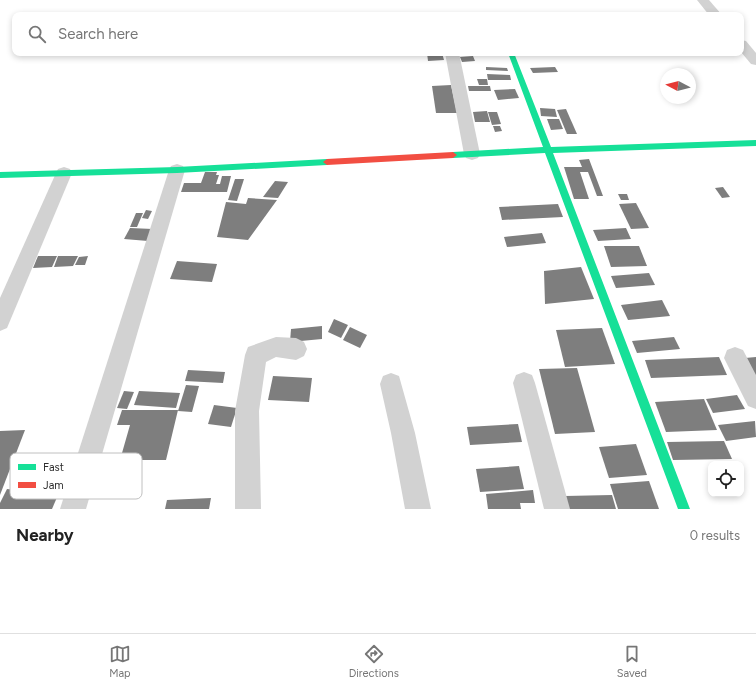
<!DOCTYPE html>
<style>
:root{--surface:#fff;--page:#f6f6f6;--text:#222;--muted:#767676;--line:#e0e0e0;--accent:#767676}
body{margin:0;font-family:Figtree,sans-serif;background:var(--page);color:var(--text)}
.controls{position:absolute;right:12px;bottom:12px;display:grid;overflow:hidden;border-radius:8px;box-shadow:0 2px 6px #0003}
.controls button{width:36px;height:36px;display:grid;place-items:center;padding:0;border:0;border-bottom:1px solid var(--line);background:var(--surface);color:var(--text);font:20px sans-serif}
.compass{position:absolute;left:660px;top:68px;width:36px;height:36px;border-radius:50%;background:var(--surface);box-shadow:0 2px 6px #0003;rotate:277deg}
.list{margin:0;padding:0;list-style:none}
h2{display:flex;justify-content:space-between;align-items:center;height:52px;margin:0;padding:0 16px;font-size:17px}
h2 small{font-size:13px;font-weight:400;color:var(--muted)}
.icon{flex:none;width:22px;height:22px;fill:none;stroke:currentColor;stroke-width:2;stroke-linecap:round;stroke-linejoin:round}
.map{position:relative;flex:none;width:756px;height:509px;overflow:hidden}
.search{position:absolute;background:var(--surface);box-shadow:0 2px 6px #0003;left:12px;right:12px;top:12px;height:44px;display:flex;align-items:center;gap:10px;box-sizing:border-box;padding:0 14px;border-radius:8px;color:var(--muted);font-size:15px}
.sheet{height:124px;background:var(--surface)}
nav{display:flex;justify-content:space-around;align-items:center;box-sizing:border-box;height:56px;border-top:1px solid var(--line);background:var(--surface);font-size:11px;color:var(--muted)}
nav a{display:grid;justify-items:center;gap:2px}
nav .on{color:var(--accent)}
.map>svg:first-child{display:block}
.building{fill:#7e7e7e}
.lines{fill:none;stroke-linecap:round;stroke-linejoin:round}
.street{fill:#d2d2d2;fill-rule:evenodd}
.fast{fill:#16e098;fill-rule:evenodd}
.jam{fill:#f24e42;fill-rule:evenodd}
.key{fill:#fff;stroke:#c0c0c0;stroke-width:1}
.key-label{font-size:11px;fill:#2d2d2d}
</style>
<div class="map">
<svg width="756" height="509" viewBox="0 0 756 509">
<rect width="100%" height="100%" fill="#fff"/>
<g class="building">
<polygon points="427,53 442,53 444,60 428,61"/>
<polygon points="473,56 475,61 462,62 460,57"/>
<polygon points="486,67 507,68 508,71 486,70"/>
<polygon points="555,67 558,72 533,73 530,68"/>
<polygon points="487,74 510,75 511,80 488,80"/>
<polygon points="477,79 487,79 488,85 479,85"/>
<polygon points="451,85 457,113 436,113 432,86"/>
<polygon points="468,86 490,86 491,91 469,91"/>
<polygon points="515,89 519,98 498,100 494,90"/>
<polygon points="540,108 555,109 557,117 541,116"/>
<polygon points="566,109 577,134 567,134 557,110"/>
<polygon points="487,111 490,122 475,122 473,112"/>
<polygon points="488,112 497,112 501,124 492,125"/>
<polygon points="547,119 559,119 563,129 551,130"/>
<polygon points="493,126 500,126 502,131 495,132"/>
<polygon points="589,159 603,196 597,196 588,172 580,172 589,199 574,199 564,167 582,167 579,160"/>
<polygon points="205,172 217,172 216,175 219,175 216,184 220,184 222,176 231,176 227,192 181,192 184,183 205,183 201,183"/>
<polygon points="235,179 244,179 237,201 228,200"/>
<polygon points="275,181 288,182 278,198 263,197"/>
<polygon points="723,187 730,197 722,198 715,188"/>
<polygon points="618,194 627,194 629,200 621,200"/>
<polygon points="248,198 277,200 248,240 217,237 226,202 246,204"/>
<polygon points="636,203 649,228 631,229 619,204"/>
<polygon points="558,204 563,217 502,220 499,207"/>
<polygon points="146,210 152,211 148,219 142,218"/>
<polygon points="136,213 143,213 137,227 130,227"/>
<polygon points="130,228 153,229 148,241 124,239"/>
<polygon points="626,228 631,239 598,241 593,230"/>
<polygon points="542,233 546,243 507,247 504,237"/>
<polygon points="604,246 639,246 647,266 611,267"/>
<polygon points="38,256 57,256 52,267 33,268"/>
<polygon points="58,256 78,256 73,266 54,267"/>
<polygon points="88,256 85,265 75,265 79,257"/>
<polygon points="177,261 217,264 212,282 170,279"/>
<polygon points="581,267 594,299 545,304 544,271"/>
<polygon points="649,273 655,285 616,288 611,276"/>
<polygon points="662,300 670,316 628,320 621,305"/>
<polygon points="334,319 348,325 341,338 328,332"/>
<polygon points="322,326 322,339 290,342 291,329"/>
<polygon points="350,327 367,335 360,348 343,340"/>
<polygon points="602,328 615,364 565,367 556,330"/>
<polygon points="674,337 680,349 637,353 632,341"/>
<polygon points="719,357 727,375 651,378 645,360"/>
<polygon points="756,357 756,378 745,358"/>
<polygon points="577,368 595,432 555,434 539,369"/>
<polygon points="188,370 225,372 223,383 185,381"/>
<polygon points="273,376 312,378 309,402 268,400"/>
<polygon points="186,385 199,386 192,412 178,411"/>
<polygon points="124,391 134,392 127,409 117,408"/>
<polygon points="139,391 180,393 176,408 134,405"/>
<polygon points="737,395 745,409 713,413 706,399"/>
<polygon points="704,399 717,430 666,432 655,402"/>
<polygon points="214,405 237,408 231,427 208,424"/>
<polygon points="122,410 178,410 166,460 120,460 130,425 117,425"/>
<polygon points="755,421 756,437 726,441 718,425"/>
<polygon points="518,424 522,442 470,445 467,427"/>
<polygon points="25,430 0,495 0,431"/>
<polygon points="724,441 732,459 673,460 667,442"/>
<polygon points="636,444 647,475 609,478 599,447"/>
<polygon points="519,466 524,489 480,492 476,469"/>
<polygon points="649,481 659,509 618,509 610,484"/>
<polygon points="7,489 58,495 52,509 0,509 0,503"/>
<polygon points="533,490 535,503 520,503 521,509 488,509 486,494"/>
<polygon points="612,495 616,509 568,509 565,496"/>
<polygon points="211,498 209,509 165,509 167,500"/>
</g>
<g class="lines">
<g class="street">
<polygon points="697,0 709,0 722,15 709,15"/>
<polygon points="741,40 746,41 756,53 756,65 751,64 741,52"/>
<polygon points="445,53 459,53 480,154 478,158 472,160 466,158 464,154"/>
<polygon points="177,164 183,166 185,170 86,509 60,509 169,170 171,166"/>
<polygon points="64,167 70,169 72,173 7,328 0,331 0,298 56,173 58,169"/>
<polygon points="276,337 296,338 304,342 307,349 304,356 296,360 276,357 266,362 259,411 261,509 235,509 235,411 245,355 248,347"/>
<polygon points="735,347 743,350 756,375 756,409 748,406 724,358 727,350"/>
<polygon points="524,372 532,375 535,383 570,509 544,509 513,383 516,375"/>
<polygon points="391,373 399,376 415,433 431,509 405,509 391,433 380,384 383,376"/>
</g>
<g class="fast">
<polygon points="508,53 514,53 551,147 756,140 756,146 553,153 690,509 678,509 545,153 453,158 449,155 453,152 543,147"/>
<polygon points="327,159 331,162 327,165 177,173 0,178 0,172 177,167"/>
</g>
<polygon class="jam" points="453,152 457,155 453,158 327,165 323,162 327,159"/>
</g>
<rect x="10" y="453" width="132" height="46" rx="6" class="key"/>
<rect x="18" y="464" width="18" height="6" fill="#16e098"/>
<rect x="18" y="482" width="18" height="6" fill="#f24e42"/>
<g class="key-label">
<text x="43" y="471">Fast</text>
<text x="43" y="489">Jam</text>
</g>
</svg>
<div class="controls">
<button><svg class="icon" aria-label="locate" viewBox="0 0 24 24"><circle cx="12" cy="12" r="6"/><path d="M12 2v4M12 18v4M2 12h4M18 12h4"/></svg></button>
</div>
<svg class="compass" viewBox="-18 -18 36 36"><path d="M0-13l5 13h-10z" fill="#e53935"/><path d="M0 13l5-13h-10z" fill="#767676"/></svg>
<div class="search"><svg class="icon" aria-label="search" viewBox="0 0 24 24"><circle cx="10" cy="10" r="6"/><path d="M15 15l6 6"/></svg>Search here</div>
</div>
<section class="sheet">
<h2>Nearby<small>0 results</small></h2>
<ul class="list">
</ul>
</section>
<nav>
<a class="on"><svg class="icon" aria-label="map" viewBox="0 0 24 24"><path d="M3 6l6-2 6 2 6-2v14l-6 2-6-2-6 2zM9 4v14M15 6v14"/></svg>Map</a>
<a><svg class="icon" aria-label="directions" viewBox="0 0 24 24"><path d="M12 3l9 9-9 9-9-9zM9 14v-3h6M13 9l2 2-2 2"/></svg>Directions</a>
<a><svg class="icon" aria-label="saved" viewBox="0 0 24 24"><path d="M7 4h10v16l-5-4-5 4z"/></svg>Saved</a>
</nav>
